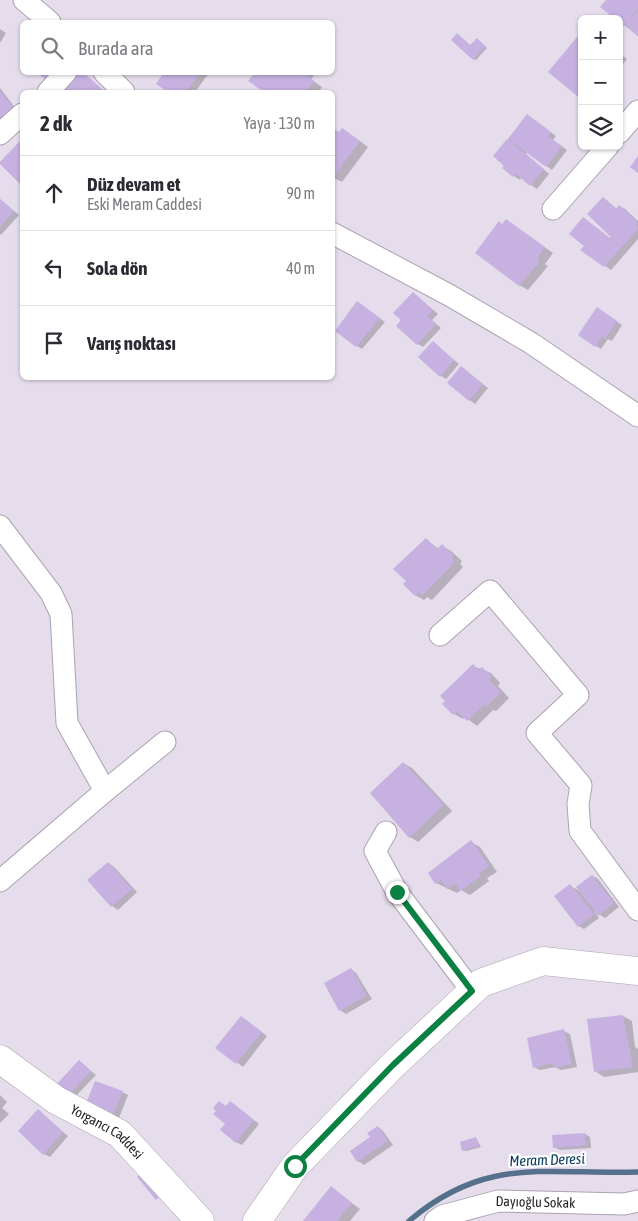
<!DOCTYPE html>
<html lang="tr">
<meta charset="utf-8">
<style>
:root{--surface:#fff;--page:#f7f7f7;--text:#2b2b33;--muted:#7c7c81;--line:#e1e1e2}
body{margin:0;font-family:"Asap Condensed",sans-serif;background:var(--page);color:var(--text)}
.controls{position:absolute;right:15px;top:15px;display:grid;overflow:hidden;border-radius:8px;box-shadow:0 1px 4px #0004}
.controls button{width:45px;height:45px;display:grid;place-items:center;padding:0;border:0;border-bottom:1px solid var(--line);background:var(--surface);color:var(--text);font:25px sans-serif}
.stop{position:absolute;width:15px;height:15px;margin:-11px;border:4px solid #0b8043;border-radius:50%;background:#fff}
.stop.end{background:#0b8043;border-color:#fff;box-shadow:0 1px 5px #0008}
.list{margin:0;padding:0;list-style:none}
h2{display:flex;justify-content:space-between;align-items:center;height:65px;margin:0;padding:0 20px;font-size:21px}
h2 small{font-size:16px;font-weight:400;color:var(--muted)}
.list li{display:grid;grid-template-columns:32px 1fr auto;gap:15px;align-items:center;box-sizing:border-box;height:75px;padding:0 20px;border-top:1px solid var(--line)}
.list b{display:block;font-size:19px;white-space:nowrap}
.list p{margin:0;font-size:16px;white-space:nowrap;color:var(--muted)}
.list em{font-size:16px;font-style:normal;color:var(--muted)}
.icon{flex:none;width:28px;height:28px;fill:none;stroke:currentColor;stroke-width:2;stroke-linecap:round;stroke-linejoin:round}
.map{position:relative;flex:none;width:638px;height:1221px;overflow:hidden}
.search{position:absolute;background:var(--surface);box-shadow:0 1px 4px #0004;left:20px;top:20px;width:315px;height:55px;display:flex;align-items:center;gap:12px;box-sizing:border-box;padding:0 18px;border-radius:8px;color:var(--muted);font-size:19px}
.panel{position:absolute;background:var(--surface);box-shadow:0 1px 4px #0004;left:20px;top:90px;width:315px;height:290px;border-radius:8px}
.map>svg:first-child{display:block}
.shadow{fill:#0003}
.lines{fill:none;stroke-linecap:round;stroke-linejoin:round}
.stream{stroke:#54708a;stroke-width:5.5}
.building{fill:#c6b1e1}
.minor-casing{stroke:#aca3b2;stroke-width:23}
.tertiary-casing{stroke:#aca3b2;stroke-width:29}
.minor{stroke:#fff;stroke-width:21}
.tertiary{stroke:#fff;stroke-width:28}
.route{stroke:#0b8043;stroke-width:6}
.labels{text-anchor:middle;stroke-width:4.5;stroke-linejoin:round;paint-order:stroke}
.street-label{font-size:14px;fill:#221f24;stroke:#fff}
.water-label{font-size:15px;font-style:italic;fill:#0a3c60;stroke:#fff}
</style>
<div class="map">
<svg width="638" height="1221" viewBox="0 0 638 1221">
<rect width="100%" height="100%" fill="#e5dcec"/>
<g class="shadow">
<polygon points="608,0 638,0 638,36 619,21"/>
<polygon points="0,29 6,33 0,43"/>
<polygon points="479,41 487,48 476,60 473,59 471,46"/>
<polygon points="619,53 627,59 619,69"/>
<polygon points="166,72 209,72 209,73 195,92 170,92 158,83"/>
<polygon points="256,72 309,72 314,76 311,79 322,87 319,92 266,92 250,81"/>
<polygon points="82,73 87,76 105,92 63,92"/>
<polygon points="0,88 19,113 0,127"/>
<polygon points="527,115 556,136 553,140 567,150 552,170 527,152 526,154 549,174 537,189 521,178 520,180 514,176 495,156"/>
<polygon points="343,129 368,147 342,182 332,177 340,133"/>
<polygon points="19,144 22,146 22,185 0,163"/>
<polygon points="604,198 617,209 620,206 625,209 638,221 638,239 611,270 582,250 612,237"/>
<polygon points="0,199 19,215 1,235 0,234"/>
<polygon points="506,220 553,253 545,264 548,266 528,290 519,285 503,225"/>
<polygon points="413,293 438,314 432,320 441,328 423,347 418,344 403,320"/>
<polygon points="363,306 385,322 362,349 357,346"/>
<polygon points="603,312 622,325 612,341 608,339 601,349 596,346"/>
<polygon points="433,343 459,364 446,379 441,376"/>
<polygon points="461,368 488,388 475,404 448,383"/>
<polygon points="426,540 439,549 442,546 451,551 462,561 460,564 463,567 432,600 427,597 424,600 415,595"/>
<polygon points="473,666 491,673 500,683 498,686 509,698 496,711 493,710 477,726 465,717 463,719 454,714 444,704"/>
<polygon points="403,763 412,768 452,811 418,842 410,837"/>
<polygon points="471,842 480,847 497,872 487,878 489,881 470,895 461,890 457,893 436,883 429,874"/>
<polygon points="108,863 114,867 137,892 118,910 112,906"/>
<polygon points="593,876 598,879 619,907 605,918 594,911 599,918 584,929 579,926 570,886 582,892"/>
<polygon points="351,969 356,973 372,999 346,1014 340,1010 325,984"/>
<polygon points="623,1016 632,1021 635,1047 638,1049 638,1072 604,1077 595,1071"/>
<polygon points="242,1017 267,1036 243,1067 217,1047"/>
<polygon points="564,1031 570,1034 577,1067 561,1070 555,1067 540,1070 534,1067"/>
<polygon points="80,1062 96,1075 73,1099 68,1096"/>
<polygon points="122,1092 128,1095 119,1118 93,1109"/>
<polygon points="0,1095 7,1102 2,1108 9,1114 0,1123"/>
<polygon points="231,1102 259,1124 242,1145 236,1142 227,1124 227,1107"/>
<polygon points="38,1111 68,1136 50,1157 44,1154"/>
<polygon points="378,1127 383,1131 393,1145 364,1165 358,1161 351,1151 372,1137"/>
<polygon points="585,1134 590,1137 591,1148 560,1150 554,1147"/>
<polygon points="476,1138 481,1147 466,1151 463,1150"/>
<polygon points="331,1188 360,1209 350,1221 304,1221"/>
</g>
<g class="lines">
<path class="stream" d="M 409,1221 C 486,1155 546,1175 638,1172"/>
</g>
<g class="building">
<polygon points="606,0 638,0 638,8 624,26 619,22 619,19 615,19 600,7"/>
<polygon points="638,10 638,36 625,25"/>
<polygon points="582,31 582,100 548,72"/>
<polygon points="457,33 470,45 477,38 485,46 473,60 451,40"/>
<polygon points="36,72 52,72 46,80"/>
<polygon points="80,72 83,72 105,92 62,92"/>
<polygon points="164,72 201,72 186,92 168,92 156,84"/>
<polygon points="255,72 303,72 314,81 306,92 264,92 248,81"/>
<polygon points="0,91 14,109 0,119"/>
<polygon points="527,114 551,132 548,136 562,146 546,167 508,139"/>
<polygon points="332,128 339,132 342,128 360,141 332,179"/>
<polygon points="507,139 544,169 530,186 516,174 513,177 502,168 504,166 493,156"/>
<polygon points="19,142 22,146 21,185 0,164 0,162"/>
<polygon points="638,156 638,173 630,167"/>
<polygon points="603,197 616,209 619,205 638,222 636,225 638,229 604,267 580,250 584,246 569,234 583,217 619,245 587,214"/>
<polygon points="0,199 14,211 0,227"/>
<polygon points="506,219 545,247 537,258 540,261 519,286 475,253 499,221 502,224"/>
<polygon points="413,292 433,310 427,316 436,324 417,345 396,326 401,320 393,313"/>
<polygon points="357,301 380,318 356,347 335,331"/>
<polygon points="597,307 617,321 605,339 602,336 595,347 578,335"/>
<polygon points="433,341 454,360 440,377 418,357"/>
<polygon points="461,366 483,384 469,401 447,383"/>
<polygon points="426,538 437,549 442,544 454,556 452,558 455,562 422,596 419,592 415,596 403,584 406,581 393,569"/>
<polygon points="473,664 478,670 482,667 492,677 489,680 501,692 486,707 484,705 467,721 457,711 453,715 442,704 445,701 440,696"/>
<polygon points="403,762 444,805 409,838 370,793"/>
<polygon points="471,840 489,866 479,873 481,876 460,891 455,883 447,889 441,880 435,884 428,873"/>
<polygon points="108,862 132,889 111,907 87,880"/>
<polygon points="592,875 614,903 598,916 576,887"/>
<polygon points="570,884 594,914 578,927 554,896"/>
<polygon points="351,968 367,996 339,1011 324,983"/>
<polygon points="623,1015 633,1067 594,1072 587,1019"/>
<polygon points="241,1016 262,1032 236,1064 215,1048"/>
<polygon points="564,1029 572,1064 554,1068 553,1063 533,1068 527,1038"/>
<polygon points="79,1060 91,1071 67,1097 55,1086"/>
<polygon points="95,1081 123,1091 113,1116 85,1106"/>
<polygon points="219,1101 226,1106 230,1101 254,1120 236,1143 220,1130 225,1124 213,1114 216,1111 213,1108"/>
<polygon points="38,1109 63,1132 43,1155 18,1131"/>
<polygon points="378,1126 388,1141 357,1162 350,1151 370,1137 367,1133"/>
<polygon points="585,1133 586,1145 553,1148 552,1135"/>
<polygon points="476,1137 479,1146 462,1151 460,1142"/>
<polygon points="146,1169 165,1192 156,1200 137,1177"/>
<polygon points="331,1186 352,1203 337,1221 303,1221"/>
</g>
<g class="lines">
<g class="minor-casing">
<g id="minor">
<polyline points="24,0 50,22"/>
<polyline points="104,72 124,92"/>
<polyline points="48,92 66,72"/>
<polyline points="619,133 638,111"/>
<polyline points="0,134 22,114"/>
<polyline points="553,209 608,146"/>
<polyline points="332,233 449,295 531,343 638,416"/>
<polyline points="0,526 51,593 61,614 67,723 105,791"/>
<polyline points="440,635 490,591 578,695 537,733 581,785 578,804 580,831 638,910"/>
<polyline points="386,832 375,851 397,892 472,991"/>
<polyline points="0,881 105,791 165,742"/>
<path id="s1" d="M 435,1221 L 442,1216 L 498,1201 L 624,1204 L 638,1201"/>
</g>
</g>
<g class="tertiary-casing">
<g id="tertiary">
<path id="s2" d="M 0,1059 L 56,1100 L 120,1134 L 200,1221"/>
<polyline points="257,1221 295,1166 393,1065 481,983 543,961 638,971"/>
</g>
</g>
<use href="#minor" class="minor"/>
<use href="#tertiary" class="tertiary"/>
</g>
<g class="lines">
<polyline class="route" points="295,1166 393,1065 472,991 397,892"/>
</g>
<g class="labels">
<g class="street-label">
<text dy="5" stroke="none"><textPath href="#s2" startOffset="130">Yorgancı Caddesi</textPath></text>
<text dy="5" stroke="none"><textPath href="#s1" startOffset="104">Dayıoğlu Sokak</textPath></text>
</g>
<g class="water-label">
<text transform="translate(547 1160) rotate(-2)" y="5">Meram Deresi</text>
</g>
</g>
</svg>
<div class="controls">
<button>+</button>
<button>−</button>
<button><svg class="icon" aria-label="layers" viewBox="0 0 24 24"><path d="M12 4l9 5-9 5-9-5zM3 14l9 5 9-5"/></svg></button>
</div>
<div class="stop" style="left:295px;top:1166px"></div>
<div class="stop end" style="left:397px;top:892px"></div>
<div class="search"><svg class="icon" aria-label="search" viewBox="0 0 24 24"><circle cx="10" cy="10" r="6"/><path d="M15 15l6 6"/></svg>Burada ara</div>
<section class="panel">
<h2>2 dk<small>Yaya · 130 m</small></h2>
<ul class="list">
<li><svg class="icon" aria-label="ahead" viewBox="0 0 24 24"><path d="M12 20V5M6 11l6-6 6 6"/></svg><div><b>Düz devam et</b><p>Eski Meram Caddesi</p></div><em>90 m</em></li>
<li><svg class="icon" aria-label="left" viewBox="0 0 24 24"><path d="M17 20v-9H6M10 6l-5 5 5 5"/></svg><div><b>Sola dön</b></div><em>40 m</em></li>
<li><svg class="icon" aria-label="arrive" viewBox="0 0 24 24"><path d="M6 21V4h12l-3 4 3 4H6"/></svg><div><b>Varış noktası</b></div></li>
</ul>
</section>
</div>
